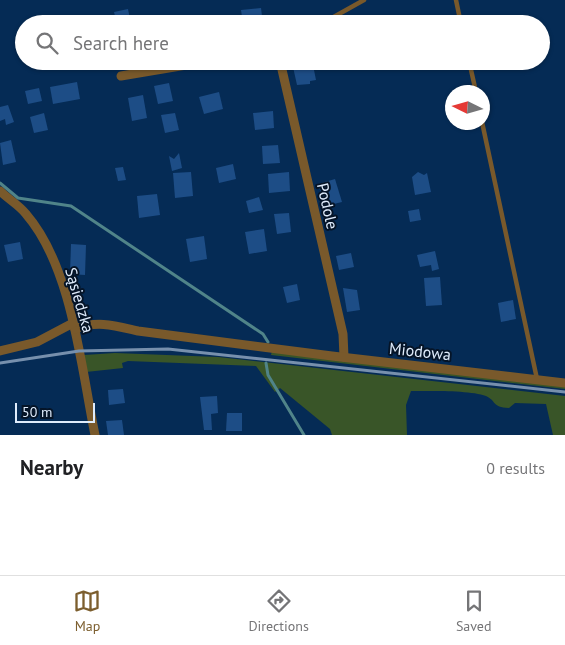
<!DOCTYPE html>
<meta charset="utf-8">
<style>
:root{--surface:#fff;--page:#f2f2f2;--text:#202124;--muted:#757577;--line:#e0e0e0;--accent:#7c5e2e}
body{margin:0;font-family:"PT Sans",sans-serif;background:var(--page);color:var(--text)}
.compass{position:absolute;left:445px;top:85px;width:45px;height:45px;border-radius:50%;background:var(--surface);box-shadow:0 1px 4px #0004;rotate:275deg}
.scale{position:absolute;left:15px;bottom:12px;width:80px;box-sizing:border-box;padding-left:5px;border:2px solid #dfecfc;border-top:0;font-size:14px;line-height:18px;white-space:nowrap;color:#dfecfc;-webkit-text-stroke:4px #051427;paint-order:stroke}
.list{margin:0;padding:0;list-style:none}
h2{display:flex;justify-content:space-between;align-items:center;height:65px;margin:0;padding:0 20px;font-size:21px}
h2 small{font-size:16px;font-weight:400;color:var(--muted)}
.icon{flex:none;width:28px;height:28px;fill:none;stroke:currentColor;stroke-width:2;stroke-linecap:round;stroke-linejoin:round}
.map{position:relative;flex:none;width:565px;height:435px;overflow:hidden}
.search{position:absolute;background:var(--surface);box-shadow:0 1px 4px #0004;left:15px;right:15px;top:15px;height:55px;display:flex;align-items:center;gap:12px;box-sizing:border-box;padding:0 18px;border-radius:28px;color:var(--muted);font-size:19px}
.sheet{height:140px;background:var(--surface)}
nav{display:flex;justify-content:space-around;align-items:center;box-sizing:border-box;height:70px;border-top:1px solid var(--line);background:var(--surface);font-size:14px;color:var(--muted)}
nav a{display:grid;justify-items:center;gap:2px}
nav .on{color:var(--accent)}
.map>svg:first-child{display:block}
.green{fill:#395528}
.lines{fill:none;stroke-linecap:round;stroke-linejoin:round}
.stream{stroke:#508489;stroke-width:3}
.building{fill:#1d4d86}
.service{stroke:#79592b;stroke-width:4.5}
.minor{stroke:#79592b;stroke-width:9}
.rail{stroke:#7790ad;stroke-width:3}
.labels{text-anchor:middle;stroke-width:4;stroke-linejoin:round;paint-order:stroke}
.street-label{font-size:16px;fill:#dfecfc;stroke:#051427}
</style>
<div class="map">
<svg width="565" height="435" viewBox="0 0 565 435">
<rect width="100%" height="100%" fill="#052b55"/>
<g class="green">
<polygon points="272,351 565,384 565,389 271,355"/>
<path d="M 115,353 L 218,357 L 565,396 L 565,435 L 553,435 L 546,404 L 515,403 L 509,408 C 491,407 497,401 486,396 C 470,390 430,391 411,391 L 406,405 L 407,435 L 332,435 L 330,429 L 280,388 L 275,392 L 256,366 L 128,361 L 122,363 L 123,368 L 86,372 L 84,355 Z"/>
</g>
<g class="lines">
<g class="stream">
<polyline points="0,183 18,198 71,206 263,334 268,342"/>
<polyline points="266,363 268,375 304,435"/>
</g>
</g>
<g class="building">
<polygon points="261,8 263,24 243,24 241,10"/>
<polygon points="128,9 131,24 117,24 114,12"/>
<polygon points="295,61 304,61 305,66 313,65 316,80 310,81 310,84 297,85 293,67"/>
<polygon points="77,82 80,99 53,104 50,87"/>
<polygon points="169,83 173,101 158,104 154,86"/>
<polygon points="39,88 42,101 28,104 25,91"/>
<polygon points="219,92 223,109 204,114 199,97"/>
<polygon points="143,95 147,118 132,121 128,98"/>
<polygon points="8,105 14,122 6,125 5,119 0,121 0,107"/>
<polygon points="273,111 274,128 255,130 253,113"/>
<polygon points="44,113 48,130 34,133 30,117"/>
<polygon points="175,113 179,130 165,133 161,115"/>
<polygon points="11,140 16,162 3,165 0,143"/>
<polygon points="278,145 280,163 263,164 262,146"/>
<polygon points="179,153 182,168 172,171 169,156 174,159"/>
<polygon points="233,164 236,179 219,183 216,168"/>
<polygon points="123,167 126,180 118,181 115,168"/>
<polygon points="191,172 193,196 175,198 173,173"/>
<polygon points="289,172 290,191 269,193 268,174"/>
<polygon points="418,172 424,175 427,173 431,192 415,195 412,177"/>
<polygon points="335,179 342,202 325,206 318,184"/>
<polygon points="157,194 160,215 139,218 137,196"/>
<polygon points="259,197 263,210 249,213 246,201"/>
<polygon points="419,209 421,220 410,222 408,211"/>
<polygon points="289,213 291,232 277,234 274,214"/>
<polygon points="264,229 267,251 249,254 245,232"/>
<polygon points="204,236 207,259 190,262 186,239"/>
<polygon points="20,242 23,259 8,262 4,245"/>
<polygon points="71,244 86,245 85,275 70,274"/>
<polygon points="435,251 439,269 432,271 431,265 420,267 417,255"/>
<polygon points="351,253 354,267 339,270 336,256"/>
<polygon points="440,277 442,305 426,306 424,278"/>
<polygon points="297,284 300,300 287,303 283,287"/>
<polygon points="343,288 357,290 360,310 347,312"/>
<polygon points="513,300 516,319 501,322 498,303"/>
<polygon points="123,389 125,403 109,405 108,390"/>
<polygon points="217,396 218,413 211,414 212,430 204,430 200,397"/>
<polygon points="227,413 242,413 242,431 226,431"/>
<polygon points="122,420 124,435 108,435 106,421"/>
</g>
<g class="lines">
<g class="service">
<polyline points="456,0 461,24"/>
<polyline points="321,24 364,0"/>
<polyline points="469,61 476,92"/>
<polyline points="482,122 537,379"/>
</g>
<g class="minor">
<polyline points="280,61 343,334 344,357"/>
<polyline points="121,76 210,61"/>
<path d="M 0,191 C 8,199 19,205 26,214 C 72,267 81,367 95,435"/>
<path d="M 75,329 C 98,320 116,326 138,331 L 332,356 L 565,383"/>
<polyline points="0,351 37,342 73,323"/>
</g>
<polyline class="rail" points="0,363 79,351 168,349 565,392"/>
</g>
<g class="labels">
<g class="street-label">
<text transform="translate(328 206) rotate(77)" y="6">Podole</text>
<text transform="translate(80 300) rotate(74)" y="6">Sąsiedzka</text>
<text transform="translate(420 351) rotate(6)" y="6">Miodowa</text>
</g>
</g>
</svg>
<svg class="compass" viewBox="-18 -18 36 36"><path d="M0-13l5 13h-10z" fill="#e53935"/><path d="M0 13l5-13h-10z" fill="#757577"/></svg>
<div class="scale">50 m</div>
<div class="search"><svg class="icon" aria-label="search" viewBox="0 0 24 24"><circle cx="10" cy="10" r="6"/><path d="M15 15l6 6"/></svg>Search here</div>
</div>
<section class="sheet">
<h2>Nearby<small>0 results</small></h2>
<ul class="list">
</ul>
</section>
<nav>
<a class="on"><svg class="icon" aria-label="map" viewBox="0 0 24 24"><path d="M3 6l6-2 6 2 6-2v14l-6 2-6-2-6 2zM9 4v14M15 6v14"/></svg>Map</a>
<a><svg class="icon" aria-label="directions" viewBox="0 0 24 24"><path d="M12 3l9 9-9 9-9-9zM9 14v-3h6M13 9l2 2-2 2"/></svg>Directions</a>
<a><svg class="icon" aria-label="saved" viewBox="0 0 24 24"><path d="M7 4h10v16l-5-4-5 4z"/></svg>Saved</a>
</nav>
